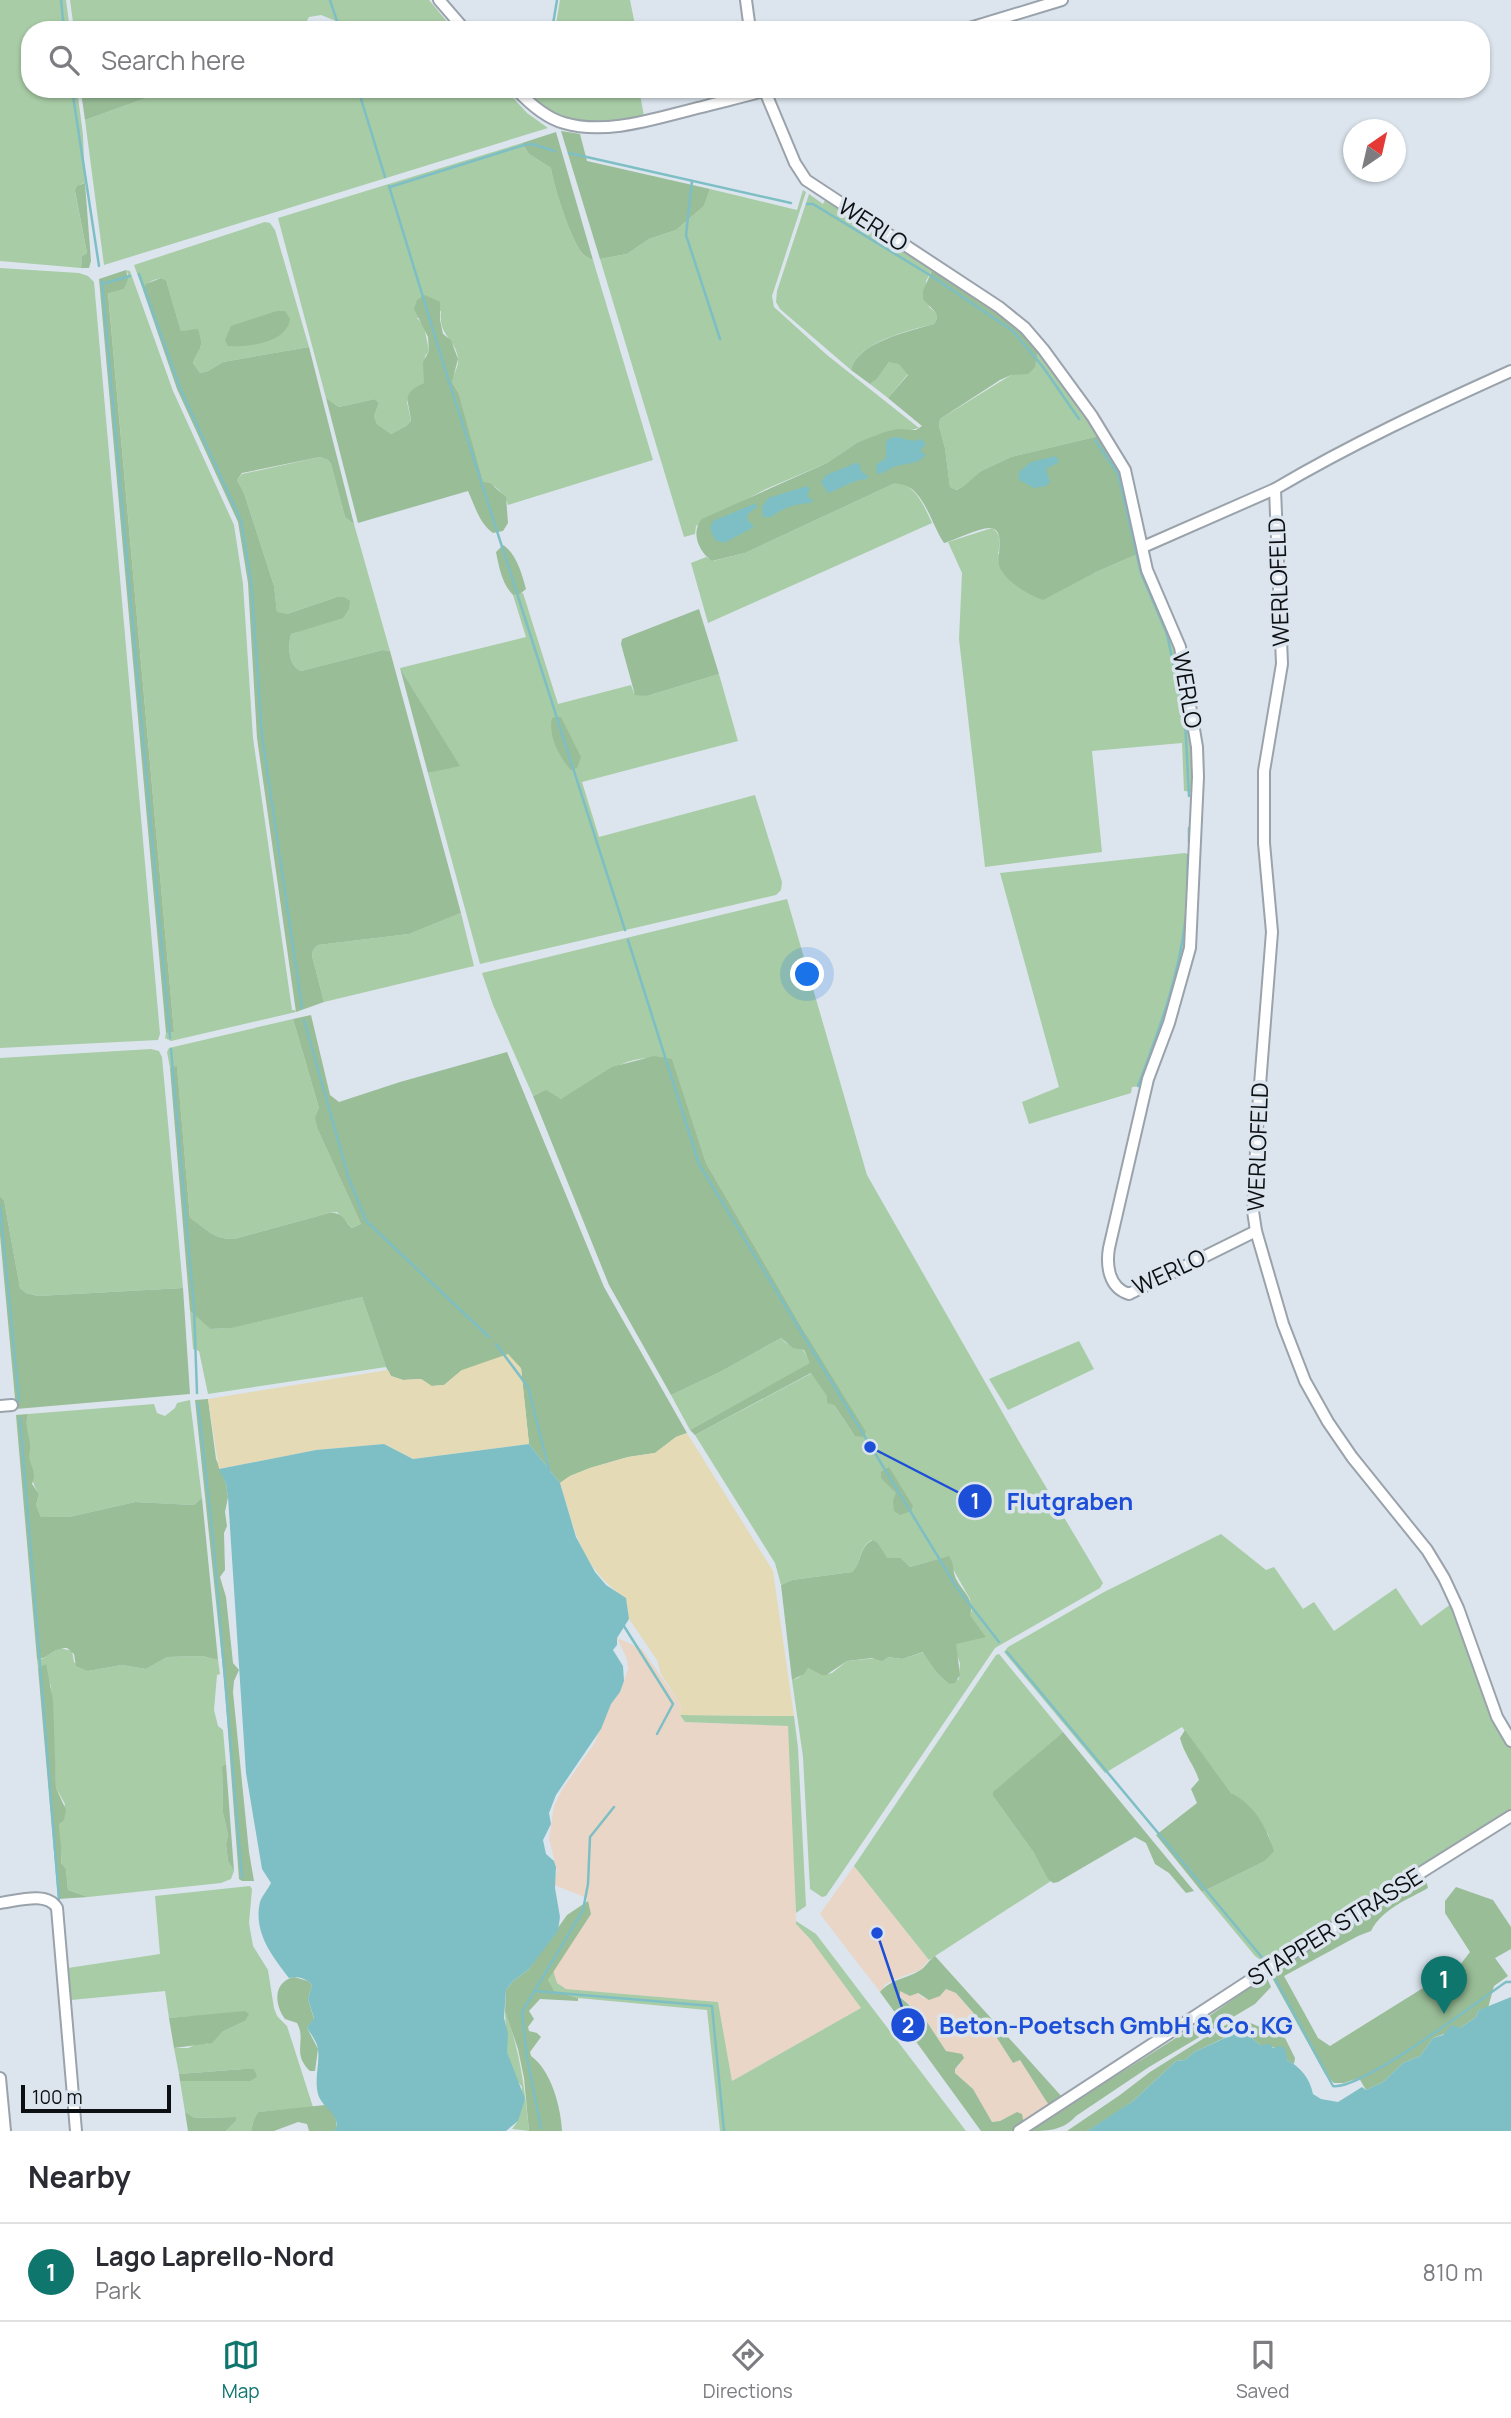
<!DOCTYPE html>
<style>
:root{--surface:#fff;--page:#f7f7f7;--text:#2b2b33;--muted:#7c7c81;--line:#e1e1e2;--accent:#0f766e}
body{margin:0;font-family:Manrope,sans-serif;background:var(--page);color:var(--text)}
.compass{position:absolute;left:1343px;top:119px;width:63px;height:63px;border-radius:50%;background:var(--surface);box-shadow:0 2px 5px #0004;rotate:34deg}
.scale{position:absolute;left:21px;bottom:18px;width:150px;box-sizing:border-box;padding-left:7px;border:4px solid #0d1013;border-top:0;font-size:19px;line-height:24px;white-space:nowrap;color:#0d1013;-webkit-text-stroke:5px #dce5ee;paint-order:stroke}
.you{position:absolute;left:808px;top:975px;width:24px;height:24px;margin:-18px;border:5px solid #fff;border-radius:50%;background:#1a73e8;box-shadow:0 0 0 10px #1a73e833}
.badge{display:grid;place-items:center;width:46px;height:46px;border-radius:50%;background:var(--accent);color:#fff;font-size:23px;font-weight:700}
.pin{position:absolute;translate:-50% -58px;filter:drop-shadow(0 2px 4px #0008)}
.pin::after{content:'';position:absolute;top:37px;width:24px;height:21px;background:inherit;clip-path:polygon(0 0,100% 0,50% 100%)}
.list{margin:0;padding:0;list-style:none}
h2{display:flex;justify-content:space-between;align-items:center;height:91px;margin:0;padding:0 28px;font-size:30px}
h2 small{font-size:23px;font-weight:400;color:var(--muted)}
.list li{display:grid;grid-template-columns:46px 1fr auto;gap:21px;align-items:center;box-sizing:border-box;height:98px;padding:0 28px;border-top:2px solid var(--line)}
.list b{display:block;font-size:26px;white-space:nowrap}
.list p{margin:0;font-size:23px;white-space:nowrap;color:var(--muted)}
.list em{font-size:23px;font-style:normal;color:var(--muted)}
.icon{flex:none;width:38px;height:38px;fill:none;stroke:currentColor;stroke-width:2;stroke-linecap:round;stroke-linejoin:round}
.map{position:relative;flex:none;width:1511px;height:2131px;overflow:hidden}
.search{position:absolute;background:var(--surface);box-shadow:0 2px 5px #0004;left:21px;right:21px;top:21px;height:77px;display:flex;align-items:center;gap:18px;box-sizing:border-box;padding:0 24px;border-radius:28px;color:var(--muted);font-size:26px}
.sheet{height:189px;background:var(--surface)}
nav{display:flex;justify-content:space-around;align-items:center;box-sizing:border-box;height:98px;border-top:2px solid var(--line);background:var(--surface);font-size:19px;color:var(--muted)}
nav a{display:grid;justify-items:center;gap:4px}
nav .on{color:var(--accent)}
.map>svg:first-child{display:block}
.commercial{fill:#e9d6c6}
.green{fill:#a8cca5}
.forest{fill:#99bd96}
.sand{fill:#e4dab5}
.water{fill:#7ebfc5}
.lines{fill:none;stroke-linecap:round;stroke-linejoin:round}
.stream{stroke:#7ebfc5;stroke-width:2.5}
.minor-casing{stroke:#9aa3ab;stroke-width:14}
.minor{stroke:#fff;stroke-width:10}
.labels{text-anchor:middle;stroke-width:7;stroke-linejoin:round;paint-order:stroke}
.street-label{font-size:23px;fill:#0d1013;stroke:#dce5ee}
.leader{fill:none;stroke:#1d4ed8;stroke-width:2.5}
.callout-dot{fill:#1d4ed8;stroke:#dce5ee;stroke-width:2.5}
.mark-label{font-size:21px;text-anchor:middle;font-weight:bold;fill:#fff}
.callout-label{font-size:24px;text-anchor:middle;font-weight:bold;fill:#1d4ed8;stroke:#dce5ee;stroke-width:7;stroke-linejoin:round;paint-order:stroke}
</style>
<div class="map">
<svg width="1511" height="2131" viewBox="0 0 1511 2131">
<rect width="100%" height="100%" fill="#dce5ee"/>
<g class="commercial">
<polygon points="617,1638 642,1649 681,1705 680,1715 685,1722 788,1726 793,1817 796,1924 812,1941 861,2008 732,2081 718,2002 566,1989 557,1983 553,1976 553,1970 591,1914 587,1898 554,1885 557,1871 549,1839 554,1806 563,1788 594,1744 611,1704 620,1692 628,1669 627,1659"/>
<polygon points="854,1866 929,1960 920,1970 896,1979 886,1984 880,1992 820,1914"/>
<polygon points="946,1989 956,1993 983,2025 988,2024 1013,2063 1020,2060 1050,2107 1024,2124 1018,2112 1000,2121 992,2122 973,2089 955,2073 955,2069 960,2065 946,2051 925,2019 898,1994 900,1991 904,1991 910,1996 917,1993 923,1998 940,1996"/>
</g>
<g class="green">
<polygon points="0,0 66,0 70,30 30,30 30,89 77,89 83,135 85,183 81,184 75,192 87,253 82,256 81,268 0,261"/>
<polygon points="70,0 429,0 454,30 344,30 341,23 321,15 309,17 302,30 74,30"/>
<polygon points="560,0 630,0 636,30 555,30"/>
<polygon points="171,89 335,89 338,95 364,93 364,89 505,89 527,113 548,128 104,265 85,120"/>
<path d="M 540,89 L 639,89 L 644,116 C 601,126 572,126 535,101 Z"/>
<path d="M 522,143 L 529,154 L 551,168 C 553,185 572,243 583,254 C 585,256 591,259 593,260 L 653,460 L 508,505 C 505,494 495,483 483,483 L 459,394 L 452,382 C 453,374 459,367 458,359 C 456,338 438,337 441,311 L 417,318 L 424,326 L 429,351 L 425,356 L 424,383 L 407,402 L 411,421 L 406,426 L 391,434 L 377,424 L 374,416 L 379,403 L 375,399 L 339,407 L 326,398 L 278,218 Z"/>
<polygon points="710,189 797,210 803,190 806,192 772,296 774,307 827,355 919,428 906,431 896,429 858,442 827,463 766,489 696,526 695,534 684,537 600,259 627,254 649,239 676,230 704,206"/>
<path d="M 809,194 L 823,204 L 825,200 L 933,268 L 926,281 L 929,307 L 936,313 L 937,319 L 934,324 C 910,330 857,342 851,370 L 780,309 L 776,302 L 777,291 Z"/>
<path d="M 265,222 L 270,223 L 275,230 L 309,347 L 223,362 L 208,371 L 200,373 L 193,363 C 199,347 205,348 198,330 L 181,331 L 166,280 L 161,278 C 153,280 147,282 143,290 L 134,265 Z"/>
<polygon points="0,268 79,273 88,276 94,282 160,1034 158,1040 0,1048"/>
<polygon points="126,270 130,271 173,391 234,525 243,584 253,738 292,1010 295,1010 296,1012 171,1041 165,1038 166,1033 174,1032 108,292 124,289 128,274"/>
<polygon points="1038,349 1099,436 1011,457 981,471 965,486 955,490 950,487 945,448 939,426 940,419 1011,375"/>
<polygon points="893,361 899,363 908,374 888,398 870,384 877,379 889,362"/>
<path d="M 320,457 L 328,460 L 331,464 L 345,517 L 354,524 L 390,651 L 383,650 L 301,671 C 288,666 288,646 291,634 L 297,632 L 337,597 L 287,614 L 281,614 L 277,612 L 274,586 L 244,493 L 237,480 L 242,474 Z"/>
<path d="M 902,483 C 919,492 924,506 932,523 L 708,623 L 691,563 L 706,557 L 713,561 L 745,553 L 893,484 Z"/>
<path d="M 992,528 C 1002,534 1000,544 998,554 L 1094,573 L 1140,553 L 1171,631 L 1177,666 L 1181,666 L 1193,743 L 1195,792 L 1184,791 L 1182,743 L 1092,751 L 1102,852 L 985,867 L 959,639 L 962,573 L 948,542 Z"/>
<polygon points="523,593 558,704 631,685 634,693 647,696 719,674 738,741 582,782 599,837 755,795 782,882 781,890 776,895 480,964 428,773 459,765 400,668 526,637 513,595"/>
<path d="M 1185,853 L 1191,856 C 1190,878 1191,900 1189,921 C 1184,976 1160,1035 1141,1086 L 1132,1087 L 1131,1093 L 1029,1124 L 1022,1102 L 1059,1087 L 1000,873 Z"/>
<path d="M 787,899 L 867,1175 L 1021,1445 L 1103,1583 L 1100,1588 L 995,1648 L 826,1896 L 822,1897 L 810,1889 L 803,1757 L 792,1680 L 798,1678 L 808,1668 L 821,1675 L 832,1673 L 847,1661 L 887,1657 L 902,1659 L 924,1652 L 936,1672 L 949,1684 L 959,1679 L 960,1663 L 956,1653 L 956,1643 L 985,1636 L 969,1614 L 972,1611 L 970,1599 L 946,1557 L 910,1567 L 901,1558 L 887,1559 L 878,1543 L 872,1540 C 858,1547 863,1562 852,1572 L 792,1580 L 781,1585 L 775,1563 L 695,1435 L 812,1373 L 855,1436 L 805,1333 L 706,1163 L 672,1060 C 621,1049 602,1081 561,1099 C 549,1095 548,1088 533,1096 L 493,1005 L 482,973 Z"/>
<polygon points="461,913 474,966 324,1002 312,956 313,950 318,945 409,934"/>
<path d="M 293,1019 L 319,1108 L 318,1130 L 361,1224 L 352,1228 L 337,1212 L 329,1213 L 234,1239 C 211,1239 208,1229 190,1218 L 177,1067 L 170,1068 L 167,1052 L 169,1048 Z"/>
<polygon points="151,1049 159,1051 162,1057 183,1288 38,1296 26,1293 20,1288 4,1200 0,1196 0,1058"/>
<polygon points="362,1297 386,1367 208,1394 199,1351 193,1349 190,1311 210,1329 231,1328"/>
<polygon points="781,1338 786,1343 803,1350 811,1363 690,1430 671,1395 720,1372"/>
<polygon points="1079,1341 1094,1369 1008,1410 989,1379"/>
<path d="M 190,1400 L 202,1498 L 194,1505 L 135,1502 L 69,1517 L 41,1517 L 36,1505 L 39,1494 C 27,1477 23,1434 28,1414 L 154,1404 L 157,1413 L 165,1416 L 175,1408 L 177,1403 Z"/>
<polygon points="1221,1534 1266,1570 1274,1567 1303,1609 1314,1602 1334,1631 1396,1588 1421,1626 1451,1604 1498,1727 1511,1747 1511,1811 1265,1963 1255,1956 1202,1892 1265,1861 1273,1851 1268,1834 1231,1793 1182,1727 1105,1773 1004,1652 1008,1647 1104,1592"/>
<path d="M 60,1648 L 72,1651 L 74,1662 L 88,1671 L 122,1665 L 146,1669 L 167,1657 L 202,1656 L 218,1660 L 220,1674 L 217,1675 L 214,1710 L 218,1726 L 223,1730 L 226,1764 L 222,1766 L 223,1813 L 228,1835 L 226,1844 L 228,1861 L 234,1871 L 231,1879 L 221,1883 L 88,1897 L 68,1890 L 66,1869 L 61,1863 C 63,1854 60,1849 59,1839 C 57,1827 61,1816 65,1804 L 56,1788 L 51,1686 L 46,1674 L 46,1665 L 38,1668 L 37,1659 L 42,1659 Z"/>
<polygon points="999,1654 1063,1732 997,1789 993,1796 1034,1853 1051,1881 929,1960 854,1866 996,1655"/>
<polygon points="680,1715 794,1716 798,1748 806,1906 796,1913 788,1726 685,1722"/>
<polygon points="250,1886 252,1889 249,1923 253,1946 268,1970 274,2008 277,2016 287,2026 313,2107 258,2112 254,2119 251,2131 226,2131 236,2121 236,2117 193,2118 185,2112 180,2081 250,2081 244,2069 179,2074 174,2048 188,2048 199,2043 207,2044 222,2032 245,2021 193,2016 169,2018 165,1991 71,2000 68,1968 160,1954 155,1896"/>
<polygon points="796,1921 816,1934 966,2131 720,2131 707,2010 578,1998 553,1991 548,1980 553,1970 557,1983 566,1989 718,2002 732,2081 861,2008 811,1940 796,1924"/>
<path d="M 505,2011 C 520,2050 525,2090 529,2131 L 512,2129 L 518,2121 L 522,2087 L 515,2078 L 507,2052 Z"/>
</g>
<g class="forest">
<polygon points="87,89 171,89 85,120 81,92"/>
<polygon points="561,131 580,134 587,161 710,189 704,206 676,230 649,239 627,254 600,259"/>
<path d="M 556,132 L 593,260 C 591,259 585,256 583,254 C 572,243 553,185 551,168 L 529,154 L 522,143 Z"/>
<polygon points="85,183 91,261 89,268 81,268 82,256 87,253 75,191 77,186"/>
<path d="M 933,268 C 971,292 1008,315 1038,349 L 1035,367 L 1028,374 L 1011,375 L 1000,380 L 940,419 L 939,426 L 945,448 L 950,487 L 956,490 L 964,486 L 981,471 L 1011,457 L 1099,436 L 1122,471 L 1140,553 L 1094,573 L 1043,600 C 1027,594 1008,583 1000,568 C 995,558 1007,531 991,528 C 980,527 955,540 944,543 C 930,523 923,481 893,484 L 745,553 L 712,561 C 699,552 690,532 702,519 L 827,463 L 858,442 L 885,432 L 896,429 L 916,430 L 922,426 L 888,398 L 908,375 L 899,364 L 889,362 L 877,379 L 870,384 L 851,370 C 857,342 910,331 934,324 L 937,319 L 936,313 L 923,299 L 923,291 Z"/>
<polygon points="126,270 128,279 124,289 108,293 174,1032 166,1033 99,279"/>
<path d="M 161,278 L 166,280 L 181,331 L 198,329 C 205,349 199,347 193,363 L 200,373 L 208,371 L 223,362 L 309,347 L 354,524 L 345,517 L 331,464 L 328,460 L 320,457 L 242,473 L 237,480 L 244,493 L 274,586 L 277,612 L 287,614 L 337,597 L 344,597 L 350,601 L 349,609 L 343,618 L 291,634 C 288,646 288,666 301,671 L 383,650 L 390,651 L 461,913 L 409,934 L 318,945 L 313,950 L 312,956 L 324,1002 L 296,1012 L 257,738 L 248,583 L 238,522 L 177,389 L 143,290 L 146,284 Z"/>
<path d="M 425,295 L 440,302 L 440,320 L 443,334 L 451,340 L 458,359 L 452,382 L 459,394 L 483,482 L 490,483 L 506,497 L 508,523 L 503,531 L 493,533 C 479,523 475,506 468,491 L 358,523 L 326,398 L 339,407 L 375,399 L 379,403 L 374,416 L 377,424 L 391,434 L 406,426 L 411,421 C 409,400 400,394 424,383 L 423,362 L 429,351 L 428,337 L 414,309 L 417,300 Z"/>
<path d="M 277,311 L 285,311 L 290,319 C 287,343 248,347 228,346 L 225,340 L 231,326 Z"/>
<path d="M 503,545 C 516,553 522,574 526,589 L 520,594 L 513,595 C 502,584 499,567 496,552 Z"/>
<polygon points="699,609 719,674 647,696 635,695 621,644 622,639"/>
<polygon points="400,668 460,766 428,773"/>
<path d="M 556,717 L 561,717 L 581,757 L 577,768 L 571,770 C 559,757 548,736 552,718 Z"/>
<path d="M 311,1015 L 330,1095 L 339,1102 L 400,1082 L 507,1052 L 604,1287 L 687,1433 L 676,1437 L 655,1453 L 628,1457 L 590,1468 L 570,1476 L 560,1483 L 529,1444 L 521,1368 L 462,1370 L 444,1385 L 431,1386 L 421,1379 L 403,1380 L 391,1376 L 386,1367 L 362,1297 L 232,1328 L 210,1329 L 190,1311 L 170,1068 L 177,1066 L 190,1218 C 208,1229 211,1239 234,1239 L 329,1213 C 344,1212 343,1220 352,1228 L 361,1224 L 318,1130 L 315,1118 L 319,1108 L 293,1019 Z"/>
<polygon points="654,1056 672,1059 706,1163 805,1333 866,1432 863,1437 855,1436 834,1405 827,1403 827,1396 811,1373 695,1435 690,1430 810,1363 804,1350 793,1348 781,1338 720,1372 671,1395 609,1285 533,1096 546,1090 561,1099 612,1067"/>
<polygon points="0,1196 4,1200 20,1288 26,1293 38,1296 183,1288 190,1394 16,1409 0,1235"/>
<polygon points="208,1399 216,1459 226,1484 228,1497 225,1512 227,1526 224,1533 225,1570 220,1577 226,1597 233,1663 239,1670 234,1681 233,1692 249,1852 254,1881 242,1881 239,1879 224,1679 195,1400"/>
<path d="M 28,1414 C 25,1425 28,1433 30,1443 C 31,1449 28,1456 30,1461 C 33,1471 36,1473 32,1484 L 39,1494 L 36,1505 L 41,1517 L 69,1517 L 135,1502 L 194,1505 L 202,1498 L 218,1660 L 202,1656 L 167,1657 L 146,1669 L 122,1665 L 88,1671 L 76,1666 L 74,1654 L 67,1648 C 52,1648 49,1659 37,1659 L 16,1415 Z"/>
<polygon points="889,1467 913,1506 911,1511 900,1515 894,1511 893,1501 896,1493 881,1478 881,1472"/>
<path d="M 873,1540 L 878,1543 L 887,1558 L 901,1558 L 910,1567 L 949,1556 C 953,1563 953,1566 954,1573 C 957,1588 977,1598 970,1615 L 986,1637 L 956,1644 L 960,1675 L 955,1683 L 949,1684 L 936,1672 L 923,1652 L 902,1659 L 888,1657 L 882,1661 L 872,1658 L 847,1661 L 826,1675 L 821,1675 L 808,1668 L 804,1674 L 792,1680 L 781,1585 L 792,1580 L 852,1572 C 863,1562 858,1547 873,1540 Z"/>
<path d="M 46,1664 L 53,1700 L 56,1788 L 66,1810 L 64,1820 L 59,1824 C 59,1838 63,1850 61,1863 L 66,1869 L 68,1890 L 88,1897 L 58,1899 L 38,1668 Z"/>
<path d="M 1185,1730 L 1231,1793 C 1255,1805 1266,1827 1274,1851 L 1265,1861 L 1202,1892 L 1156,1835 L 1197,1803 L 1191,1789 L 1199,1780 C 1194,1765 1184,1754 1180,1738 Z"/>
<polygon points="1063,1732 1194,1891 1186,1893 1169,1873 1155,1864 1146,1843 1135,1837 1058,1882 1053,1883 1048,1879 1034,1853 993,1796 993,1792"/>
<polygon points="226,1764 234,1871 228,1861 226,1844 228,1835 223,1813 222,1766"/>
<path d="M 1425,1876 L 1428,1888 C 1407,1900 1382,1909 1371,1931 L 1358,1936 L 1284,1976 L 1318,2038 L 1330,2046 L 1460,1965 L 1470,1952 L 1445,1913 L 1445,1901 L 1456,1887 L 1493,1900 L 1511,1927 L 1511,1949 L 1495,1958 L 1508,1976 L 1494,1986 L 1488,2008 L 1479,2010 L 1476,2017 L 1460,2028 L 1433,2038 L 1420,2056 L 1403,2063 L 1383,2082 L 1366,2090 L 1359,2078 L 1344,2083 L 1334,2083 L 1325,2074 L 1270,1974 Z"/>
<path d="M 588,1901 L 591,1914 L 548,1980 L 554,1991 L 578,1998 L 578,2001 L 540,1999 L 529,2011 L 534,2019 L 528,2027 L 529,2031 L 537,2033 L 541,2037 L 530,2052 L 531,2056 C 551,2070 561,2107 562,2131 L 529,2131 L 524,2078 L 518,2049 L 505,2011 L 506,1990 L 513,1981 L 528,1970 L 567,1915 Z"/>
<path d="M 935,1956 L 1063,2098 L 1050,2107 L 1020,2060 L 1013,2063 L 988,2024 L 984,2025 L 956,1993 L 946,1989 L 940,1996 L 929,2000 L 918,1993 L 910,1996 L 900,1991 L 900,1997 L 925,2019 L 946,2051 L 962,2054 L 964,2058 L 955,2069 L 955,2073 L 973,2089 L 992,2122 L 1000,2121 L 1017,2112 L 1022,2114 L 1024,2124 L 1013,2131 L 981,2131 L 880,1992 C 892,1978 908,1979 922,1969 C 927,1965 929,1960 935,1956 Z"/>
<path d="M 1266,1976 L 1271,1987 L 1255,2004 L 1149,2067 L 1076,2116 C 1062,2131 1048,2131 1028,2131 L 1195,2026 Z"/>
<path d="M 294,1977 L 308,1981 L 312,1985 L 308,1999 L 314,2019 L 307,2028 L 318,2049 L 315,2071 L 310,2071 C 291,2053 307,2041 297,2023 L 285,2019 C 274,2004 273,1982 294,1977 Z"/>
<path d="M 245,2011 L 249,2014 L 245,2021 L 222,2032 L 212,2043 C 199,2045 187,2046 174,2048 L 169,2018 Z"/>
<path d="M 1246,2021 L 1285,2038 L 1295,2058 L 1294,2064 L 1287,2060 C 1284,2050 1270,2044 1260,2045 L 1252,2038 L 1237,2032 L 1194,2052 L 1185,2060 L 1176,2061 L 1133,2101 L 1116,2113 L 1087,2131 L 1067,2131 L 1120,2095 L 1150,2072 L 1217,2030 L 1229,2023 Z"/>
<polygon points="244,2069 254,2069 257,2077 250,2081 180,2081 179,2074"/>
<polygon points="325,2105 335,2115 337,2128 334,2131 309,2131 307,2124 298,2122 274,2131 251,2131 254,2119 258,2112"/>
<polygon points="185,2112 194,2118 236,2117 236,2121 226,2131 188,2131"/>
</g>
<g class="sand">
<polygon points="508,1354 521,1368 529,1444 413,1459 384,1444 316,1450 219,1469 208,1399 388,1370 391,1376 403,1380 421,1379 432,1386 444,1385 462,1370"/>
<path d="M 687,1433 L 773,1571 L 794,1716 L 680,1715 L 681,1705 L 661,1674 L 657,1660 L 629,1619 L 625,1598 C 581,1567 575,1532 560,1483 L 570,1476 L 590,1468 L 628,1457 L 655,1453 L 676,1437 Z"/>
</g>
<g class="water">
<path d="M 897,437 L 913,441 L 921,439 L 926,444 L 920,451 L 926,455 C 917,465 905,463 893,467 C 886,470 885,474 877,474 L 876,465 L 886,458 L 886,442 L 890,438 Z"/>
<polygon points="1056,456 1059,462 1046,469 1050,482 1046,486 1034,488 1019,480 1019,472 1031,462"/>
<path d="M 856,463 L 859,463 L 862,472 L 868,476 L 867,479 C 853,479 841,489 828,493 L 821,482 L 826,475 Z"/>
<path d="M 807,486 L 810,489 L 807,496 L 813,500 L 811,503 C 794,504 785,507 771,517 L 763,517 L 762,507 L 768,498 Z"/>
<polygon points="754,504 758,506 748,514 747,519 754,527 724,543 715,540 710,528 713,521"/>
<path d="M 384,1444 L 413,1459 L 529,1444 L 560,1483 L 576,1537 L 595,1572 L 606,1585 L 626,1598 L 629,1619 L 617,1638 L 617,1645 L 613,1650 L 623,1666 L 624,1681 L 620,1692 L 611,1704 L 601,1729 L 556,1795 L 549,1813 L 551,1824 L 543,1840 L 546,1854 L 554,1861 L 556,1867 L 555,1888 L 560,1917 L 558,1931 L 528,1970 L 513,1981 L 506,1990 L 504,2018 L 508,2033 L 507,2052 L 525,2099 L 518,2121 L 506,2131 L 334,2131 L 337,2127 C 337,2111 322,2108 318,2094 C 314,2078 320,2064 318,2049 C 317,2042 311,2034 307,2028 L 314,2018 L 308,1999 L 312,1985 C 306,1978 298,1976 289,1978 C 272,1956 253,1932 260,1902 C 262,1896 268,1889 271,1883 L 262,1869 L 246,1773 L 228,1497 L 226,1484 L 219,1469 L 316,1450 Z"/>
<path d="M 1511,1997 L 1511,2131 L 1087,2131 L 1133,2101 L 1176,2061 L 1185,2060 L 1194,2052 L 1238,2032 L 1252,2038 L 1260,2045 L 1270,2044 L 1273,2048 L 1280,2046 L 1285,2048 L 1287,2060 C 1301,2067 1310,2079 1313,2094 L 1321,2099 L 1338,2102 L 1362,2087 L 1366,2090 L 1383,2082 L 1403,2063 L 1420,2056 L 1433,2038 L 1443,2035 L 1452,2025 L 1460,2028 L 1476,2017 L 1479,2010 Z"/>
</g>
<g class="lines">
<g class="stream">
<polyline points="61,0 64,30"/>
<polyline points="330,0 340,30"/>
<polyline points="552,30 557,0"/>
<polyline points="72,89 99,266"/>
<polyline points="358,89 385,177"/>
<polyline points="530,99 535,89"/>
<polyline points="569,153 791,203"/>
<polyline points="692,181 686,235 720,339"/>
<polyline points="389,186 445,369 625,930"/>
<polyline points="390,187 524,145 532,144 555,151"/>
<polyline points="807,204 813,204 933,277 1013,331 1043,367 1079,419"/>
<polyline points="139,274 180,388 241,521 251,581 262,736 302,1008"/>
<polyline points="102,281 170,1038"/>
<polyline points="102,284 130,276"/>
<polyline points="1095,440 1118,474 1141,573 1167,634 1185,719 1189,796"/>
<polyline points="1189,842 1189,828"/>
<polyline points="628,940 699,1164 957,1588 999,1642"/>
<polyline points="304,1020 349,1179 366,1221 489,1337"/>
<polyline points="171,1049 194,1308 197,1393"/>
<path d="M 1138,1086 C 1159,1031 1180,974 1186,915 C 1188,895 1187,875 1188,855"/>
<polyline points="0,1206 19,1401"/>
<polyline points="496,1344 528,1387 549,1470"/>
<polyline points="198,1403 213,1539 242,1878"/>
<polyline points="20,1418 59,1899"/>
<polyline points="622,1623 673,1704 657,1734"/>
<polyline points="1007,1652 1265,1961"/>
<path d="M 1273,1975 L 1333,2086 C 1361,2091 1478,2001 1506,1982 L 1511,1982"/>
<polyline points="535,1991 712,2006 724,2131"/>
<polyline points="541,2128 527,2058 522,2012 583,1910 588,1884 590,1837 614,1807"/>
</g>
<g class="minor-casing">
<g id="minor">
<polyline points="439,0 465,30"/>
<polyline points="746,0 750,30"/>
<polyline points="963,30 1062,0"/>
<path d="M 516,89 C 529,103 546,118 564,123 C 608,136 659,117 702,107 C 724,101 747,96 770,89"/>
<path d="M 764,89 L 795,163 L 806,180 L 999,307 L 1025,328 L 1043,349 L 1092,416 L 1125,470 L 1147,570 L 1180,647 L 1197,747 L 1198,777 L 1190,948 L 1169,1023 L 1148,1079 L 1109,1248 C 1106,1266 1109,1288 1129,1294 L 1256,1231"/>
<path d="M 1511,371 C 1431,407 1351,444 1275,489 L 1282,664 L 1264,771 L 1264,843 L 1272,932 L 1258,1110 L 1253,1211 L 1256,1231 L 1283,1324 L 1305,1381 L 1328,1422 L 1352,1457 L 1427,1550 L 1444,1578 L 1458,1608 L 1497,1717 L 1511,1741"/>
<polyline points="1143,547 1275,489"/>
<polyline points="0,1406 12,1405"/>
<path d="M 0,1903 C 17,1901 47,1891 57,1908 L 76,2131"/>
<polyline points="0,2078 5,2131"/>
<polyline points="1019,2131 1264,1971 1511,1816"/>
</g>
</g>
<use href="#minor" class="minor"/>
</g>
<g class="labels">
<g class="street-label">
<text transform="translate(873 225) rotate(33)" y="8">WERLO</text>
<text transform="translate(1279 582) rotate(-92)" y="8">WERLOFELD</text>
<text transform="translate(1187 690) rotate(80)" y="8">WERLO</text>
<text transform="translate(1258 1147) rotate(-88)" y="8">WERLOFELD</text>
<text transform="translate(1169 1272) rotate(-25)" y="8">WERLO</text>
<text transform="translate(1335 1927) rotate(-32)" y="8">STAPPER STRASSE</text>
</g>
</g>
<path class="leader" d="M870 1447L975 1501M877 1933L908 2025"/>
<g class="callout-dot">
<circle cx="870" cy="1447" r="7"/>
<circle cx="877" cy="1933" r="7"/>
<circle cx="975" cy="1501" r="18"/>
<circle cx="908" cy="2025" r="18"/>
</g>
<g class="mark-label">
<text x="975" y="1509">1</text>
<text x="908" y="2033">2</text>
</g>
<g class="callout-label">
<text x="1070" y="1510">Flutgraben</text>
<text x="1116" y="2034">Beton-Poetsch GmbH &amp; Co. KG</text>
</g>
</svg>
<svg class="compass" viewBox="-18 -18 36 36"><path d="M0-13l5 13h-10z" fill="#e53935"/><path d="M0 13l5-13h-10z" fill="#7c7c81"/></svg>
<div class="scale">100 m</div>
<div class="you"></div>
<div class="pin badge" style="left:1444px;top:2014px">1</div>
<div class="search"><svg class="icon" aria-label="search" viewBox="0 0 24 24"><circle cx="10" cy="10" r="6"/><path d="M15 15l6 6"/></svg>Search here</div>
</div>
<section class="sheet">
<h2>Nearby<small></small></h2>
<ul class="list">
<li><span class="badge">1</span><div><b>Lago Laprello-Nord</b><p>Park</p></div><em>810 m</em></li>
</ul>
</section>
<nav>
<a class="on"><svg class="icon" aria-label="map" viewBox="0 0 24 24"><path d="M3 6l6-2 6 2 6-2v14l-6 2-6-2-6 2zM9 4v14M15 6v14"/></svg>Map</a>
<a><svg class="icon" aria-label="directions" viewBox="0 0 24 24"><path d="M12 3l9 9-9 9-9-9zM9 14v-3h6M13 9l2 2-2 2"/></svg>Directions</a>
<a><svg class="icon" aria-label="saved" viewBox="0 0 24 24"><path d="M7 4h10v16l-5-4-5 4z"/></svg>Saved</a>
</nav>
